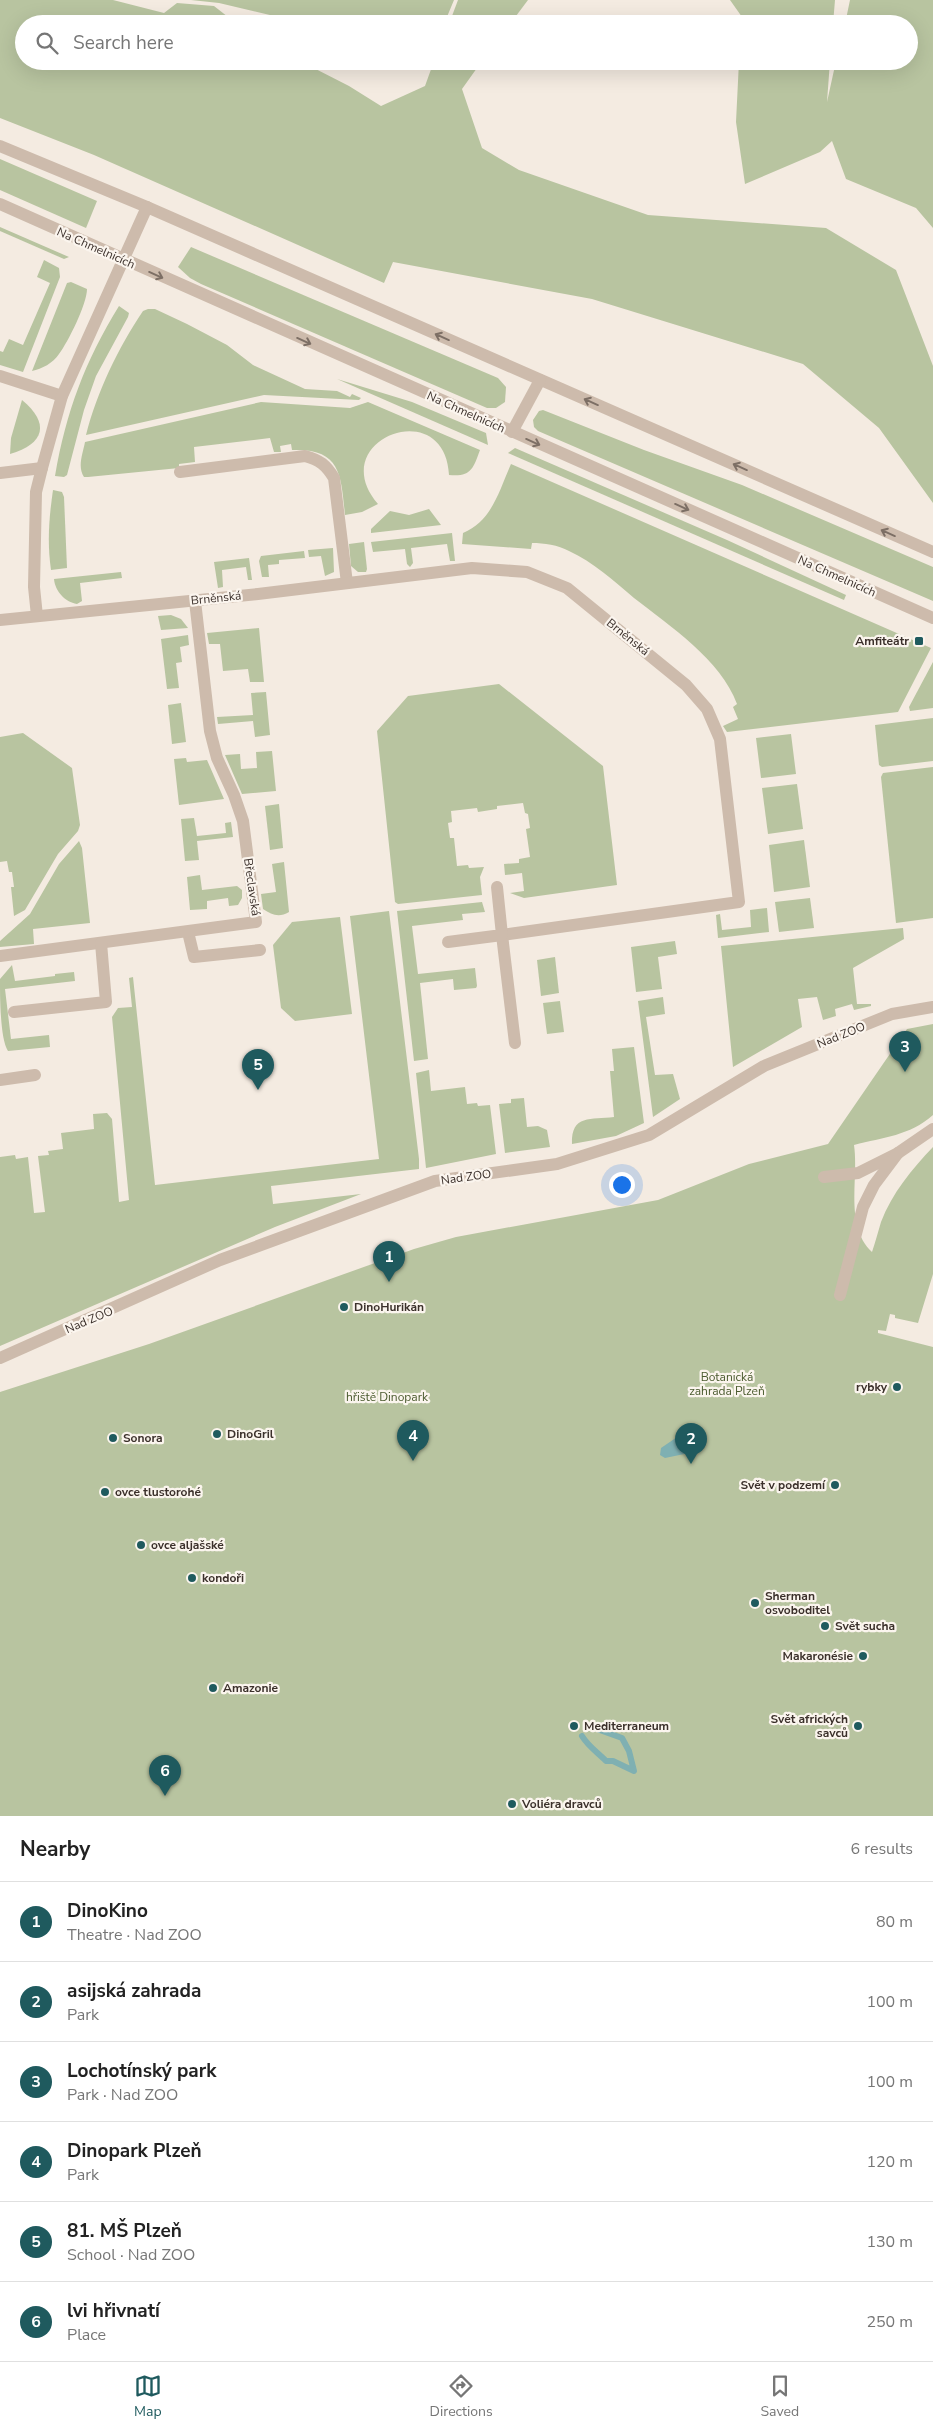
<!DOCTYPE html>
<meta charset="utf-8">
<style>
:root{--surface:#fff;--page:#f2f2f2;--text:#222;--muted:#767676;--line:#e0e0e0;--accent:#1f5a5e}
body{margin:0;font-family:"Nunito Sans",sans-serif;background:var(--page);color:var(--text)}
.you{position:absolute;left:621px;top:1184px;width:18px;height:18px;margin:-12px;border:4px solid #fff;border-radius:50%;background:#1a73e8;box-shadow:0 0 0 8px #1a73e833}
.badge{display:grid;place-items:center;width:32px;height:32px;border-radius:50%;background:var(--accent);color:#fff;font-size:16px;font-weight:700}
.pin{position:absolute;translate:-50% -41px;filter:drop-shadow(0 1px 2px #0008)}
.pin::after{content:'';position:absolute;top:26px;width:18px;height:15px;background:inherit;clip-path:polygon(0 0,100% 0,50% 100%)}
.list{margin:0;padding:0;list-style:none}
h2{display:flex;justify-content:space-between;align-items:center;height:65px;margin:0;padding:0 20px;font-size:21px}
h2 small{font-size:16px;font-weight:400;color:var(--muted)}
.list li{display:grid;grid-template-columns:32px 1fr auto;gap:15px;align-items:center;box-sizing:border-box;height:80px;padding:0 20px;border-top:1px solid var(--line)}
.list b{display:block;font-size:19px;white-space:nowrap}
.list p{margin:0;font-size:16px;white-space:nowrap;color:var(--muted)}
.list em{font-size:16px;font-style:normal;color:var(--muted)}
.icon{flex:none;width:28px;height:28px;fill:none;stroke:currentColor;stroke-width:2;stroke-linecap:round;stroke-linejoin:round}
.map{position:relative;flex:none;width:933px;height:1816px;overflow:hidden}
.search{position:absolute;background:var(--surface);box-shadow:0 5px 20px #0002;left:15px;right:15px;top:15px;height:55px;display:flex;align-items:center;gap:12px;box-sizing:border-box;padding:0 18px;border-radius:28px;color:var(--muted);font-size:19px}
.sheet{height:545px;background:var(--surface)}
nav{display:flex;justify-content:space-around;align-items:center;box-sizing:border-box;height:70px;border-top:1px solid var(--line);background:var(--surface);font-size:14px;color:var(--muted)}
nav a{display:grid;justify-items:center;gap:2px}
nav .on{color:var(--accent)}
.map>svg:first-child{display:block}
.green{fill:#b8c4a0}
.water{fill:#7fb0b2}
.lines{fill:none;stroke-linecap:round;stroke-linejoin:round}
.stream{stroke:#7fb0b2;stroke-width:6}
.minor{stroke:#cdbbac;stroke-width:12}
.oneway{stroke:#7d6f65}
.poi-dot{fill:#1f5a5e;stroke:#fbf5ee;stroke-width:2}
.labels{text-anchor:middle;stroke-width:4.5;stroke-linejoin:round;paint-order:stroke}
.street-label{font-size:12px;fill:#3b302b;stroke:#fbf5ee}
.poi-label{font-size:12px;font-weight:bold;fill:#3b302b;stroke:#fbf5ee;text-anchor:start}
.park-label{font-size:12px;fill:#4a5a2e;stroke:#fbf5ee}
</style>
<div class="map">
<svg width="933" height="1816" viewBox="0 0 933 1816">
<rect width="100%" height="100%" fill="#f4ebe1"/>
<g class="green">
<polygon points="0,0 113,0 164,13 177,3 214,6 237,24 24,24 24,61 300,61 349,86 381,106 425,86 434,61 482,61 462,89 482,148 519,170 648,215 826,228 896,270 933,366 933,503 879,428 803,364 592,299 393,262 384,283 94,155 0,118"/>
<polygon points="191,0 454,0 444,24 308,24 219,3"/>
<polygon points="458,0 528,0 510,24 449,24"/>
<polygon points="730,0 835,0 833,24 742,24 742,17"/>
<polygon points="850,0 933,0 933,228 916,208 846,179 832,141 820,152 745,184 736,122 739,61 830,61 827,102 836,61 909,61 909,24 845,24"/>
<polygon points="0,159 97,201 86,228 0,190"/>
<polygon points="0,227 69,257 64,259 0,231"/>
<polygon points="191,247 498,378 506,387 505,402 496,408 487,408 201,284 190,278 178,267"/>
<polygon points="44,260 59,268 60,277 23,372 0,365 0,351 3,352 9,339 23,345 50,283 37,277"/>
<path d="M 71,282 L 87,289 C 87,304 68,342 59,354 C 53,363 42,369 32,371 L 67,283 Z"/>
<path d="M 119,306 L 129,313 L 128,317 L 96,376 L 84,410 L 67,475 L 64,477 L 55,476 C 66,412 85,361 119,306 Z"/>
<path d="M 148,309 L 155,309 L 187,324 L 227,345 L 253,365 L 305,389 L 337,391 L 350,397 L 352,394 L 361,398 L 359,400 L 264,395 L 86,435 C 97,392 118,348 143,311 Z"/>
<polygon points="337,379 412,402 486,433 488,445"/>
<path d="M 22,400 C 50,423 45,444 10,454 L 11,438 Z"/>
<path d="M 261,402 L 350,408 L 368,402 L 480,450 C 473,469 471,477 449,475 C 445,393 323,440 378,504 L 362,512 L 345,515 C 341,475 341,448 292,450 L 291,444 L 280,446 L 281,452 L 274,452 L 270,438 L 194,447 L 195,462 L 179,464 L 179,468 L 88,477 L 84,477 C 77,467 83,453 85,442 Z"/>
<polygon points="543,410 644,450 742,485 933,567 933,601 538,431 534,427 533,420 539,411"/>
<polygon points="515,448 727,540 846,595 844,600 508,453"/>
<path d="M 511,464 L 931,648 L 898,712 L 727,732 L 723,726 L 738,719 L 733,707 L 737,704 C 721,660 670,626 634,598 C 614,581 593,562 569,551 C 558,545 544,543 532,543 L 531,549 L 462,544 L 463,533 C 492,521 499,491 511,464 Z"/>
<path d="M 53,490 L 62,492 L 64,497 L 67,568 L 51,570 C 47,542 49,518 53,490 Z"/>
<polygon points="429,509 441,525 371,533 371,529 390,511 409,515"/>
<polygon points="452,533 455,561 450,561 447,544 411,548 413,563 410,567 407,564 405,549 373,552 371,542"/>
<polygon points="364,542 367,569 366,572 358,572 351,566 349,544"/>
<polygon points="333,548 334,572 325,576 321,556 309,557 308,550"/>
<polygon points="304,551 305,558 279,560 279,564 268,565 269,577 262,577 259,561 261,556"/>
<polygon points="249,558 252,580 248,580 246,567 222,570 223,587 218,588 214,562"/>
<path d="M 121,572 L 122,578 L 80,583 L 82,601 L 77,604 C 65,602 55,591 54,579 Z"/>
<polygon points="171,615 181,619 188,628 161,630 158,616"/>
<polygon points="259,628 264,682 250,682 248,669 223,671 220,644 209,644 207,633"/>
<polygon points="188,635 189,645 180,647 182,662 176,663 179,688 167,689 161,639"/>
<polygon points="933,662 933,708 910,711 909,707"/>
<polygon points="499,684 603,766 617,885 524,898 510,893 524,891 522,873 505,875 504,864 519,863 519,859 530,857 526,829 530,828 528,814 525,813 523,803 497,806 497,809 478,812 477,808 451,811 452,822 448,823 450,838 454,838 457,866 468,865 469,868 484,867 480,877 482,895 398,904 395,902 377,731 408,696"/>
<polygon points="266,692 270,735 255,737 253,721 218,724 217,717 253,715 251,693"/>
<polygon points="181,703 186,742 172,744 168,705"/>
<polygon points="933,718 933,761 882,767 879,765 875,725"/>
<polygon points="23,733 72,768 80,825 78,831 58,854 25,910 14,916 11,887 14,887 12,872 9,872 7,861 0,862 0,737"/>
<polygon points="791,734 796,774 761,778 756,738"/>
<polygon points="272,751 276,791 242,794 225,755 240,754 241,769 257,768 256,752"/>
<polygon points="186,758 187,762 207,760 224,799 179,805 174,759"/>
<polygon points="933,767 933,918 896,923 881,777 883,773"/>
<polygon points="797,784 803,829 768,834 762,788"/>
<polygon points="279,804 283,848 270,850 265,806"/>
<polygon points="194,818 197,836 226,833 225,823 231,822 233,837 197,841 199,860 185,861 181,819"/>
<polygon points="804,840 810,887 774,892 769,845"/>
<polygon points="79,841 82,848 90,923 33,929 34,944 0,947 0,941 30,914 59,864"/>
<path d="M 284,862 L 289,912 C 279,918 272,915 263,909 L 261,894 L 276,892 L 272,864 Z"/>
<polygon points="200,875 202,890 237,886 242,890 242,898 238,905 229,906 228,898 207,901 207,909 190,910 187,877"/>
<polygon points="810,898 814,928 779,932 775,902"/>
<polygon points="482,902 485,912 462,914 463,920 412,926 418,974 475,968 477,986 476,988 454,990 453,979 420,983 428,1059 414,1061 397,911"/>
<polygon points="767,908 769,932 718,938 716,915 720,914 722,930 751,927 750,910"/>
<polygon points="389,911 419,1159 419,1169 271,1186 273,1204 361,1194 275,1227 0,1346 0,1157 15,1155 16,1159 28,1157 34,1213 45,1212 38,1156 49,1155 48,1151 63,1149 61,1133 94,1129 93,1114 107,1113 112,1119 119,1202 129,1200 112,1017 118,1008 132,1007 129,978 133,977 155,1185 379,1159 350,916"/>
<polygon points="340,917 352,1014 295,1021 281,1008 273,945 292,922"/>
<polygon points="903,928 904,939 853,968 857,1004 871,1004 871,1006 854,1010 852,1004 835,1009 836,1016 823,1020 817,997 798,999 802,1027 733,1067 721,946"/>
<polygon points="675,941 677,954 658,957 662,989 636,992 631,947"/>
<polygon points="555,957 559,993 541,996 537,960"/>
<path d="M 12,965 L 15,981 L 55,976 L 55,974 L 74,972 L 75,981 L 5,989 L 11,1039 L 49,1035 L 50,1047 L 8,1051 C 0,1039 0,996 0,979 Z"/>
<polygon points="663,997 665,1014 646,1017 655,1075 673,1074 680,1099 653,1117 638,1001"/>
<polygon points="560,1001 564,1032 547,1034 543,1003"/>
<path d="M 933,1024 L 933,1115 C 909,1136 884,1137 854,1145 C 859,1179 844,1226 872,1252 C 875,1243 878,1232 881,1222 C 892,1193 912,1169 933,1147 L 933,1274 L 918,1323 L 895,1318 L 895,1315 L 890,1314 L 886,1331 L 878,1330 L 878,1333 L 933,1347 L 933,1816 L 0,1816 L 0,1392 L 149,1344 L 414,1249 L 456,1237 L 658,1200 L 749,1164 L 828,1144 L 907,1029 Z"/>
<path d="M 634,1047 L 644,1123 L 616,1136 L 572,1144 C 571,1114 591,1120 614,1117 L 610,1071 L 614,1071 L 612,1049 Z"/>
<polygon points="429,1070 431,1091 465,1087 467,1104 477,1103 478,1106 490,1105 496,1154 426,1168 416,1073"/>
<polygon points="524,1098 527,1127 538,1126 547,1130 550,1147 505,1153 499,1104 511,1103 511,1099"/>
</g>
<polygon class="water" points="686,1431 693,1433 697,1440 694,1452 665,1458 660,1455 661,1448"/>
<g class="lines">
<path class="stream" d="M 582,1736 C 588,1746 597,1752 606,1761 L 613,1761 L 634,1771 L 629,1751 L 622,1738 L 597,1729"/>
<g class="minor">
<polyline points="0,146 147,207 933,552"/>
<polyline points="0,204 933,618"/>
<polyline points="0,376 62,396"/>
<polyline points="512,432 540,380"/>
<path d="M 180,472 L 305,456 C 320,460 326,465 334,478 L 347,583"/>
<polyline points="0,473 42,468"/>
<polyline points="37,616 34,587 36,492 42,468 62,396 147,207"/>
<polyline points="0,620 258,594 472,568 527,572 567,588 686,685 707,709 720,739 739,902 502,935 515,1043"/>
<polyline points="188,932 194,957 260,950"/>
<polyline points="448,942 502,935 497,887"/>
<polyline points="0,956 256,922 243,821 234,795 217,758 210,731 195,601"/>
<polyline points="14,1012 106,1002 101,943"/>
<polyline points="0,1080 35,1075"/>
<polyline points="824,1177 858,1173 898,1153 933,1129"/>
<polyline points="840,1295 863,1207 874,1185 898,1153"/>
<polyline points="0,1358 220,1260 435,1181 557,1164 649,1135 764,1066 892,1014 933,1007"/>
</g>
</g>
<defs><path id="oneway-shaft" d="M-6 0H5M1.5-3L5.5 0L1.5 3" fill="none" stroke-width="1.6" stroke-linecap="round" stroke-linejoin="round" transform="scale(1.25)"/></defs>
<g class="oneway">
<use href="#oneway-shaft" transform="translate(156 275) rotate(24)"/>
<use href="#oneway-shaft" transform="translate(442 337) rotate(-156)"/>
<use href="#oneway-shaft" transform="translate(304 341) rotate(24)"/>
<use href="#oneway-shaft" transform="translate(591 402) rotate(-156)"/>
<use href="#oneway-shaft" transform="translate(533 442) rotate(24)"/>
<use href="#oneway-shaft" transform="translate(740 467) rotate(-156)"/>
<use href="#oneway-shaft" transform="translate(682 507) rotate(24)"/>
<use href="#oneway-shaft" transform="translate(888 533) rotate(-156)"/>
</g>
<g class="poi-dot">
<rect x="914" y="636" width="10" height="10" rx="2.5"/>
<circle cx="344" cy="1307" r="5"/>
<circle cx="897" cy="1387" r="5"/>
<circle cx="217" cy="1434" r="5"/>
<circle cx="113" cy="1438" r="5"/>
<circle cx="835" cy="1485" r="5"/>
<circle cx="105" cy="1492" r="5"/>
<circle cx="141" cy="1545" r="5"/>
<circle cx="192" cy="1578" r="5"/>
<circle cx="755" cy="1603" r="5"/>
<circle cx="825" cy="1626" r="5"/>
<circle cx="863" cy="1656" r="5"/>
<circle cx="213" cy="1688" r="5"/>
<circle cx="574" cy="1726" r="5"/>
<circle cx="858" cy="1726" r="5"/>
<circle cx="512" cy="1804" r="5"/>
</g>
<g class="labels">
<g class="street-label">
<text transform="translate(96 248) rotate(24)" y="4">Na Chmelnicích</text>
<text transform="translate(466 412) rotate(24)" y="4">Na Chmelnicích</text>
<text transform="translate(837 576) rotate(24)" y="4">Na Chmelnicích</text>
<text transform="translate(216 598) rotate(-6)" y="4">Brněnská</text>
<text transform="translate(628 637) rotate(39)" y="4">Brněnská</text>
<text transform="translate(252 887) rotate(82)" y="4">Břeclavská</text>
<text transform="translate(841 1035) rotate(-22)" y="4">Nad ZOO</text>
<text transform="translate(466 1177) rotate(-8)" y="4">Nad ZOO</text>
<text transform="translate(89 1320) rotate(-23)" y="4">Nad ZOO</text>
</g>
<g class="poi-label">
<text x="909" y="645" text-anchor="end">Amfiteátr</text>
<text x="354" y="1311">DinoHurikán</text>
<text x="887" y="1391" text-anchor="end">rybky</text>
<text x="227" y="1438">DinoGril</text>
<text x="123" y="1442">Sonora</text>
<text x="825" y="1489" text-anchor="end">Svět v podzemí</text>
<text x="115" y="1496">ovce tlustorohé</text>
<text x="151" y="1549">ovce aljašské</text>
<text x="202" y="1582">kondoři</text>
<text x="765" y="1600">Sherman<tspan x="765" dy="14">osvoboditel</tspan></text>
<text x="835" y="1630">Svět sucha</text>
<text x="853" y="1660" text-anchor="end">Makaronésie</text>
<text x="223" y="1692">Amazonie</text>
<text x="848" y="1723" text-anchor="end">Svět afrických<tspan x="848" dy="14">savců</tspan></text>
<text x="584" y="1730">Mediterraneum</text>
<text x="522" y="1808">Voliéra dravců</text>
</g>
<g class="park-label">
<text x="727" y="1381">Botanická<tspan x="727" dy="14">zahrada Plzeň</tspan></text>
<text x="387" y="1401">hřiště Dinopark</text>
</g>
</g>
</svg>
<div class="you"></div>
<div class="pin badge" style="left:389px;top:1282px">1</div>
<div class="pin badge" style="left:691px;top:1464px">2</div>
<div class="pin badge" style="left:905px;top:1072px">3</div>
<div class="pin badge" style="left:413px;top:1461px">4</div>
<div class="pin badge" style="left:258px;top:1090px">5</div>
<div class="pin badge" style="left:165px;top:1796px">6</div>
<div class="search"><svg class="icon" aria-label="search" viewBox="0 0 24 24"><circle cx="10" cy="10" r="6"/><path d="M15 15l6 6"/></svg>Search here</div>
</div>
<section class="sheet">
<h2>Nearby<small>6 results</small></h2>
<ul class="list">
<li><span class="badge">1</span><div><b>DinoKino</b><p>Theatre · Nad ZOO</p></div><em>80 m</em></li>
<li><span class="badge">2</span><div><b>asijská zahrada</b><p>Park</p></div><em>100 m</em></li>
<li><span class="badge">3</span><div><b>Lochotínský park</b><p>Park · Nad ZOO</p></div><em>100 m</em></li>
<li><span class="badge">4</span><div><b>Dinopark Plzeň</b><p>Park</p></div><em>120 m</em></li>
<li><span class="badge">5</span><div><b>81. MŠ Plzeň</b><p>School · Nad ZOO</p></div><em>130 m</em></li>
<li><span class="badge">6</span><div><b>lvi hřivnatí</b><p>Place</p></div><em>250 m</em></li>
</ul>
</section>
<nav>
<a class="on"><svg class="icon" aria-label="map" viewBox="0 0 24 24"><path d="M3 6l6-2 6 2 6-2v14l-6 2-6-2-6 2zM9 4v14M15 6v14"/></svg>Map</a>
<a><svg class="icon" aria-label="directions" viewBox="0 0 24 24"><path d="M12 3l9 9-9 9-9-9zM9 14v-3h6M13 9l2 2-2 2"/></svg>Directions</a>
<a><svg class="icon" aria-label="saved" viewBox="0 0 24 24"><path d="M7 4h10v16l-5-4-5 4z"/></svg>Saved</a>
</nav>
